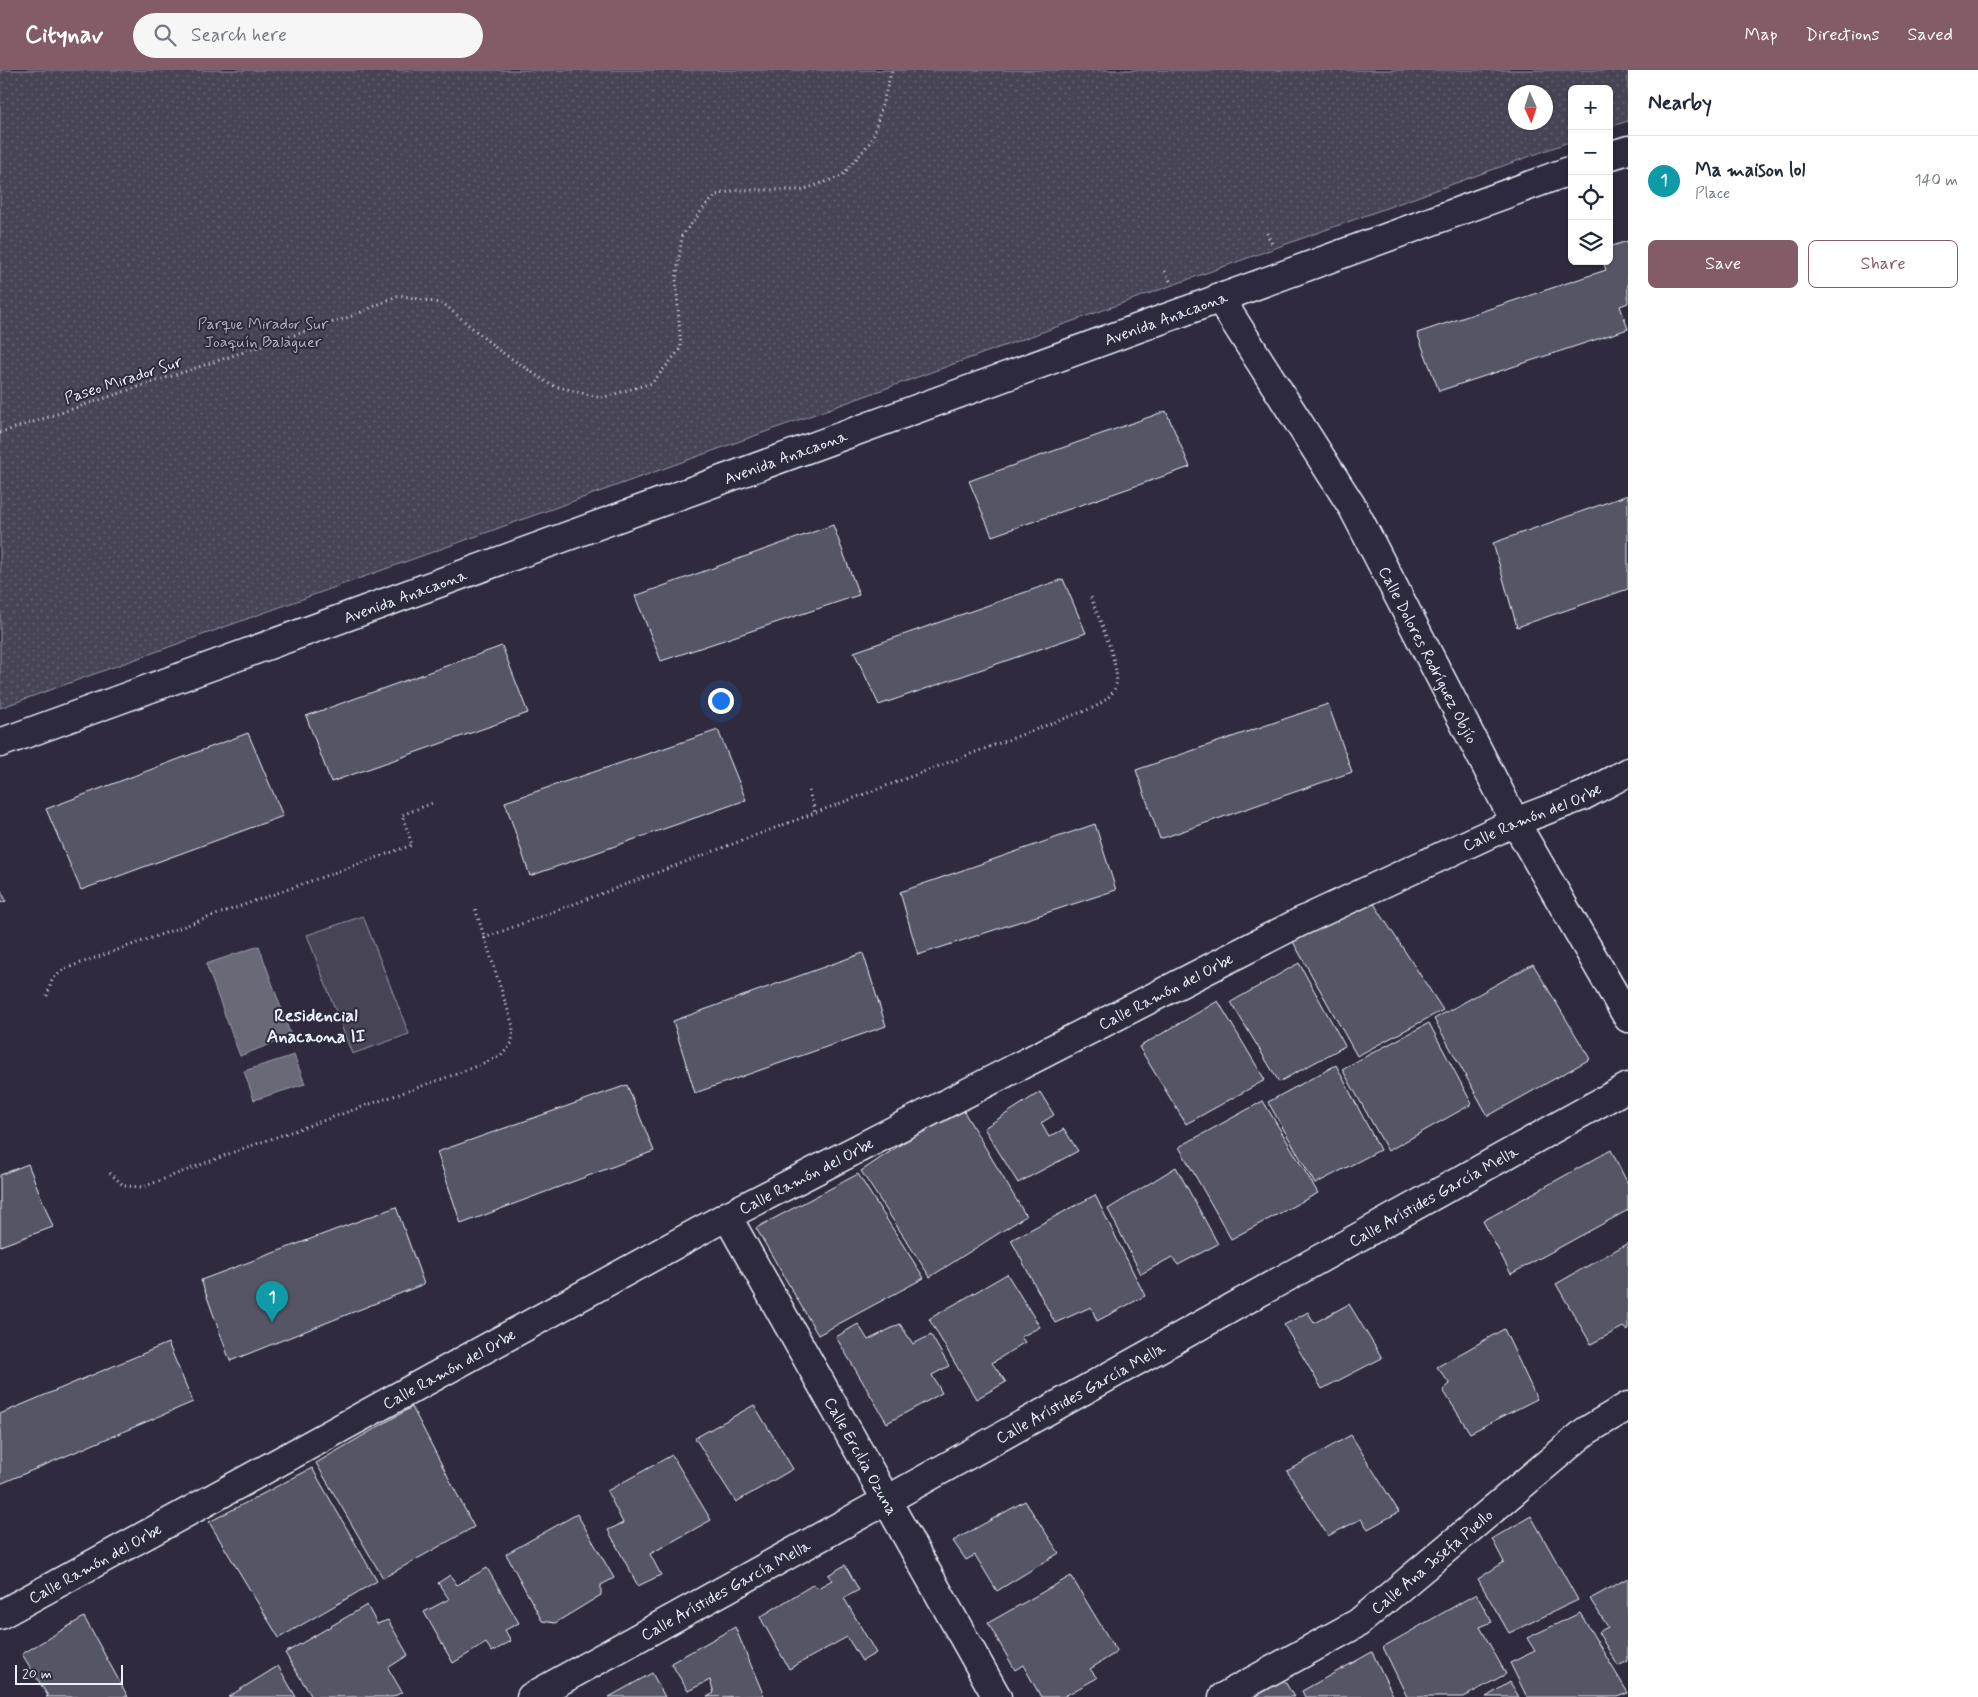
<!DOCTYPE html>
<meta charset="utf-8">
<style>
:root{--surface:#fff;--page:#f6f6f7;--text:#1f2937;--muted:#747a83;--line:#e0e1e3;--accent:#845c67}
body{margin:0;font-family:Mynerve,sans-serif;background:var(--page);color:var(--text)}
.controls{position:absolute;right:15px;top:15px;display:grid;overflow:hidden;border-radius:8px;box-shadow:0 1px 4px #0004}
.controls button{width:45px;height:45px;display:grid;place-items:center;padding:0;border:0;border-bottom:1px solid var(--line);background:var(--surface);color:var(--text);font:25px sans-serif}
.compass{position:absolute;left:1508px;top:15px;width:45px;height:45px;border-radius:50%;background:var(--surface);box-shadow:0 1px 4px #0004;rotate:177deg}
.scale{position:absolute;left:15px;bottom:12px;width:108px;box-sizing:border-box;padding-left:5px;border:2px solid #e8f1f8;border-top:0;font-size:14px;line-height:18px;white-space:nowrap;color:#e8f1f8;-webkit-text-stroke:4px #2f2a3d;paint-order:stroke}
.you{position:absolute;left:720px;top:630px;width:18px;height:18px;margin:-12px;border:4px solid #fff;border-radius:50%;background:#1a73e8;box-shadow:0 0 0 8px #1a73e833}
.badge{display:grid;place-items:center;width:32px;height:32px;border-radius:50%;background:var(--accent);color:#fff;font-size:16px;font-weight:700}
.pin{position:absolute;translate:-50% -41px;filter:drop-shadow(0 1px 2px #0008)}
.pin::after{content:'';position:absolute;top:26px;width:18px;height:15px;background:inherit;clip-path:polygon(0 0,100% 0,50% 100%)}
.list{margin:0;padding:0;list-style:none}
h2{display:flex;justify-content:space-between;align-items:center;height:65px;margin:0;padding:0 20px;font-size:21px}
h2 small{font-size:16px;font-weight:400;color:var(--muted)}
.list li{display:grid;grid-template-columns:32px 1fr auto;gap:15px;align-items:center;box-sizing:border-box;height:90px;padding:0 20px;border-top:1px solid var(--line)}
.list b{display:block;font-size:19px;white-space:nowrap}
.list p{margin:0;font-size:16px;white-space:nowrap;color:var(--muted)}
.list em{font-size:16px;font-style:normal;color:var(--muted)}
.actions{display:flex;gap:10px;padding:15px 20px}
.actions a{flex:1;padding:11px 0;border:1px solid var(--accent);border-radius:8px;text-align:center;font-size:18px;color:var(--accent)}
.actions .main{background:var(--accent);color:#fff}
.icon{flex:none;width:28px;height:28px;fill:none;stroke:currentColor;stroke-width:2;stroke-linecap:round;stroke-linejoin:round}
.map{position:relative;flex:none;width:1628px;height:1627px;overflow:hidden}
header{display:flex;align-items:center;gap:30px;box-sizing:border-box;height:70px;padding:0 25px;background:var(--accent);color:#fff}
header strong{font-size:24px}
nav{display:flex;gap:28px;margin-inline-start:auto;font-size:18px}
.search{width:350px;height:45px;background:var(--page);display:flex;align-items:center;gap:12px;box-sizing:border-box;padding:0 18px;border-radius:28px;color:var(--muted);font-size:19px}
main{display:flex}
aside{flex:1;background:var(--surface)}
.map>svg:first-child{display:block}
.green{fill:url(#green-dots);stroke:#979aa6;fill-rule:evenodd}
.pitch{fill:#464455;stroke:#979aa6}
.water{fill:#696978;stroke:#9c9fab}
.building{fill:#575565;stroke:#e8f1f8}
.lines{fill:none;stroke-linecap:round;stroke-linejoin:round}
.minor-casing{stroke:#e8f1f8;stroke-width:31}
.secondary-casing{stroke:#e8f1f8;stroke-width:31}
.path{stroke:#e8f1f8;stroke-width:3;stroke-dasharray:1 4;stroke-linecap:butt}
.minor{stroke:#2f2a3d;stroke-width:28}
.secondary{stroke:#2f2a3d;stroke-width:28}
.labels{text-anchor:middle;stroke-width:4;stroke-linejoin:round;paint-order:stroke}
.street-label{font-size:16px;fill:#e8f1f8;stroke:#2f2a3d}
.park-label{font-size:16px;fill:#afb4bf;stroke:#2f2a3d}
.neighbourhood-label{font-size:18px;font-weight:bold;fill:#e8f1f8;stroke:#2f2a3d}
</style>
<header>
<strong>Citynav</strong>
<div class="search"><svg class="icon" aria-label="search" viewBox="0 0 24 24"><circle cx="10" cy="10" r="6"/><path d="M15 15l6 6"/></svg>Search here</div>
<nav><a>Map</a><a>Directions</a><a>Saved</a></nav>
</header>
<main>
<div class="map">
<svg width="1628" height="1627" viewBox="0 0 1628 1627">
<defs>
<pattern id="green-dots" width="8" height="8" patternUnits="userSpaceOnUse" patternTransform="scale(1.25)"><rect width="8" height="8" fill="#464455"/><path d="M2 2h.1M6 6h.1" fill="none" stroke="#615f6e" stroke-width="1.8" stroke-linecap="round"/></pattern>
</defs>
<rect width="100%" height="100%" fill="#2f2a3d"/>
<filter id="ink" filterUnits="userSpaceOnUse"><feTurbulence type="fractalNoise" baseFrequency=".02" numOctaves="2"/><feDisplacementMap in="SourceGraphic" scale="10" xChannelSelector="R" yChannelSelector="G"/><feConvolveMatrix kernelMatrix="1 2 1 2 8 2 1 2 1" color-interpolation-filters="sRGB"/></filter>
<g filter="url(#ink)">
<path class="green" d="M 0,0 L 1628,0 L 1628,51 L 1609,57 L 1609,19 L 1572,19 L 1572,71 L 0,638 ZM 1516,22 L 1546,22 L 1546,52 L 1516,52 Z"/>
<polygon class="pitch" points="363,846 409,964 352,984 307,865"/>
<g class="water">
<polygon points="259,876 291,966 240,986 206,894"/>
<polygon points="294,985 305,1014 254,1030 244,1001"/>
</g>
<g class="building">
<polygon points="1628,171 1628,233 1620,236 1628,259 1439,321 1417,263 1606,200 1603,191 1609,191 1609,177"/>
<polygon points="1166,341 1190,397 992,466 969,411"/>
<polygon points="1628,425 1628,519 1517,557 1493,473"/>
<polygon points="833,455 859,525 661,591 635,526"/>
<polygon points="1063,509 1086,563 879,635 854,582"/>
<polygon points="502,576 528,643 331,712 306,646"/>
<polygon points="1328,634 1352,702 1160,769 1136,700"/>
<polygon points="718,660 746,730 530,806 505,732"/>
<polygon points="248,663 283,746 81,820 46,739"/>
<polygon points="1095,754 1116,820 918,885 900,822"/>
<polygon points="0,818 6,831 0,833"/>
<polygon points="1371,829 1443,940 1357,986 1292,870"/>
<polygon points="863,883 886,956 695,1023 673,951"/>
<polygon points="1299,893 1345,976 1279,1012 1231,932"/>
<polygon points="1533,894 1590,989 1488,1046 1434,949"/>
<polygon points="1218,931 1265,1010 1186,1054 1139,977"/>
<polygon points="1429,953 1472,1034 1388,1081 1342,999"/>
<polygon points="1336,995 1380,1080 1315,1114 1268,1032"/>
<polygon points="627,1015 654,1081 461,1154 437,1082"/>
<polygon points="1040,1022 1054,1045 1041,1053 1049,1067 1064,1059 1078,1081 1018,1113 984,1058"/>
<polygon points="1263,1031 1318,1123 1231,1169 1179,1077"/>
<polygon points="960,1035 1026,1146 930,1207 861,1101"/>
<polygon points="1611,1080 1628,1114 1628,1140 1511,1204 1483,1151"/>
<polygon points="28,1094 53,1157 0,1176 0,1105"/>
<polygon points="1176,1097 1218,1174 1178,1195 1172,1187 1141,1204 1108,1139"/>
<polygon points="858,1104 924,1208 818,1265 756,1158"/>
<polygon points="1095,1125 1145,1226 1097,1251 1091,1237 1055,1253 1011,1170"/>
<polygon points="396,1137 424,1214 230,1291 201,1210"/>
<polygon points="1628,1173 1628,1261 1623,1257 1591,1274 1556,1214"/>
<polygon points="1007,1204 1040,1257 1021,1267 1025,1272 992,1293 1006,1312 976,1329 929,1249"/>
<polygon points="1349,1234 1382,1288 1322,1319 1284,1255 1308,1242 1314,1253"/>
<polygon points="858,1254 868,1270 900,1254 913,1274 931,1265 949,1296 932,1305 942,1323 887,1353 836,1267"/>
<polygon points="1504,1259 1537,1329 1470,1363 1443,1320 1450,1314 1437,1297"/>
<polygon points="168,1273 193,1332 0,1414 0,1344"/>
<polygon points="754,1335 793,1399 736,1432 695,1368"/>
<polygon points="412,1337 474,1457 383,1508 316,1393"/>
<polygon points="1351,1365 1399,1442 1368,1459 1361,1449 1328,1466 1287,1401"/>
<polygon points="672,1385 711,1450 650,1484 661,1505 638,1516 608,1460 623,1453 607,1421"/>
<polygon points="312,1398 377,1511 279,1568 209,1452"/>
<polygon points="1025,1431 1059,1483 997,1521 975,1485 966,1490 953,1471"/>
<polygon points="577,1444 614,1508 601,1515 601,1525 555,1553 542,1551 506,1484"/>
<polygon points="1531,1446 1578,1530 1509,1563 1478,1509 1504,1492 1492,1469"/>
<polygon points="845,1495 859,1520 844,1528 876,1583 862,1591 847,1567 789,1599 760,1547 814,1514 818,1518 832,1510 828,1505"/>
<polygon points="487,1498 519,1553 505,1560 511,1571 492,1582 486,1573 453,1593 424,1542 449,1529 438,1513 450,1505 457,1515"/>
<polygon points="1071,1506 1117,1582 1090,1599 1097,1608 1063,1627 1041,1627 1023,1595 1015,1600 988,1553"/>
<polygon points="1628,1508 1628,1591 1618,1596 1598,1562 1608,1557 1590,1529"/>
<polygon points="1476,1524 1492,1552 1480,1557 1506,1604 1464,1627 1407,1627 1383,1577"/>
<polygon points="367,1535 377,1554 388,1550 408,1585 388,1598 402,1622 393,1627 312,1627 285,1583"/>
<polygon points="1580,1543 1628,1623 1617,1627 1527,1627 1510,1593 1535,1581 1527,1568"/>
<polygon points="84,1547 128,1627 46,1627 48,1626 22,1584"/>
<polygon points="735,1557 764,1626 707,1627 714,1623 710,1610 688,1621 671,1593"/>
<polygon points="1372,1582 1394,1627 1305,1627 1302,1621"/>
<polygon points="278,1596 296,1627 228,1627"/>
<polygon points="652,1603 665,1627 609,1627"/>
<polygon points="1284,1610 1294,1627 1254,1627"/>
<polygon points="1510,1612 1519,1627 1486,1627"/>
</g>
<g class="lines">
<g class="minor-casing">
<g id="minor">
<path id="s1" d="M 1219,227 L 1353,438 L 1515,752 L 1628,948"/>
<path id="s2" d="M 727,1146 L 997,1627"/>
<path id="s3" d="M 0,1545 L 727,1146 L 1298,853 L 1515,752 L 1583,726 L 1628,702"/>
<path id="s4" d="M 531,1627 L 887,1430 L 1628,1017"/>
<path id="s5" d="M 1223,1627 L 1358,1553 L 1586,1361 L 1628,1336"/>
</g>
</g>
<g class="secondary-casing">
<g id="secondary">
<polyline points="1609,86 1628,80"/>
<path id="s6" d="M 0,673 C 524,483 1047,290 1572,100"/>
</g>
</g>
<g class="path">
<polyline points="1267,163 1273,176"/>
<polyline points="1165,201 1171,213"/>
<polyline points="0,363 355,245 399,225 444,234 497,279 551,315 601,328 652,313 681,278 676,210 682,166 702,140 716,125 735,120 802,120 842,106 872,70 892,0"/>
<polyline points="809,721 815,743"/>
<path d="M 484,868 L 1095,637 C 1104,631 1113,626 1116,615 C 1121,597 1097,544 1090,525"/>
<polyline points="47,926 52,910 64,899 412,775 402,745 435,732"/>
<polyline points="110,1103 124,1116 143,1117 239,1080 459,1003 501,986 512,973 513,956 475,838"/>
</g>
<use href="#minor" class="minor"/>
<use href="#secondary" class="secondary"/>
</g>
</g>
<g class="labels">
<g class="street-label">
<text dy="6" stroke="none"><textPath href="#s6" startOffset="1241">Avenida Anacaona</textPath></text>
<text transform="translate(123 309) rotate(-18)" y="6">Paseo Mirador Sur</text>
<text dy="6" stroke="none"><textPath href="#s6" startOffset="836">Avenida Anacaona</textPath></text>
<text dy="6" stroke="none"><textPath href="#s6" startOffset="431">Avenida Anacaona</textPath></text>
<text dy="6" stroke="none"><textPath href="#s1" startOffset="415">Calle Dolores Rodríguez Objío</textPath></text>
<text dy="6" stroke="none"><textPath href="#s3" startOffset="1728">Calle Ramón del Orbe</textPath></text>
<text dy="6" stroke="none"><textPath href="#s3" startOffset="1322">Calle Ramón del Orbe</textPath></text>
<text dy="6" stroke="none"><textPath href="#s3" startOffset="918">Calle Ramón del Orbe</textPath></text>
<text dy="6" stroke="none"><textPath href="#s4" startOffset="1032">Calle Arístides García Mella</textPath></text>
<text dy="6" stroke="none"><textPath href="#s3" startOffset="512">Calle Ramón del Orbe</textPath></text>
<text dy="6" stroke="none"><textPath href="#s4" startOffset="628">Calle Arístides García Mella</textPath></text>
<text dy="6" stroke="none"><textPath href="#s2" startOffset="275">Calle Ercilia Ozuna</textPath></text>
<text dy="6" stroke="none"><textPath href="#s5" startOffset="250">Calle Ana Josefa Puello</textPath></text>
<text dy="6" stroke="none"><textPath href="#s3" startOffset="108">Calle Ramón del Orbe</textPath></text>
<text dy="6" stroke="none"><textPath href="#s4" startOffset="222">Calle Arístides García Mella</textPath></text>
</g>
<g class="park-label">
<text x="263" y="259">Parque Mirador Sur<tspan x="263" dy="18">Joaquín Balaguer</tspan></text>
</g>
<g class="neighbourhood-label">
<text x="316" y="951">Residencial<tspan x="316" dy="21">Anacaona II</tspan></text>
</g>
</g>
</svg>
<div class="controls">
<button>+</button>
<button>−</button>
<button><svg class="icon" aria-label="locate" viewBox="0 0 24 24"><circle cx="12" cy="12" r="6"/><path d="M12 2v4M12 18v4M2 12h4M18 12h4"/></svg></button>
<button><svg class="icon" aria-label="layers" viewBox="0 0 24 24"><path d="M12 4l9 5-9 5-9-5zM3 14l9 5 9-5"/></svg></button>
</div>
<svg class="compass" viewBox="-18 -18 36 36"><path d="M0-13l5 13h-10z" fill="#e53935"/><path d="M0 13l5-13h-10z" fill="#747a83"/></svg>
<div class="scale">20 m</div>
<div class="you"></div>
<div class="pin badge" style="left:272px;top:1252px;background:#0f9aa8">1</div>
</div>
<aside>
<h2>Nearby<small></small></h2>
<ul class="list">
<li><span class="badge" style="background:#0f9aa8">1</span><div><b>Ma maison lol</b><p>Place</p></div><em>140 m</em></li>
</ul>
<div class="actions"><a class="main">Save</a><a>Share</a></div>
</aside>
</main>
